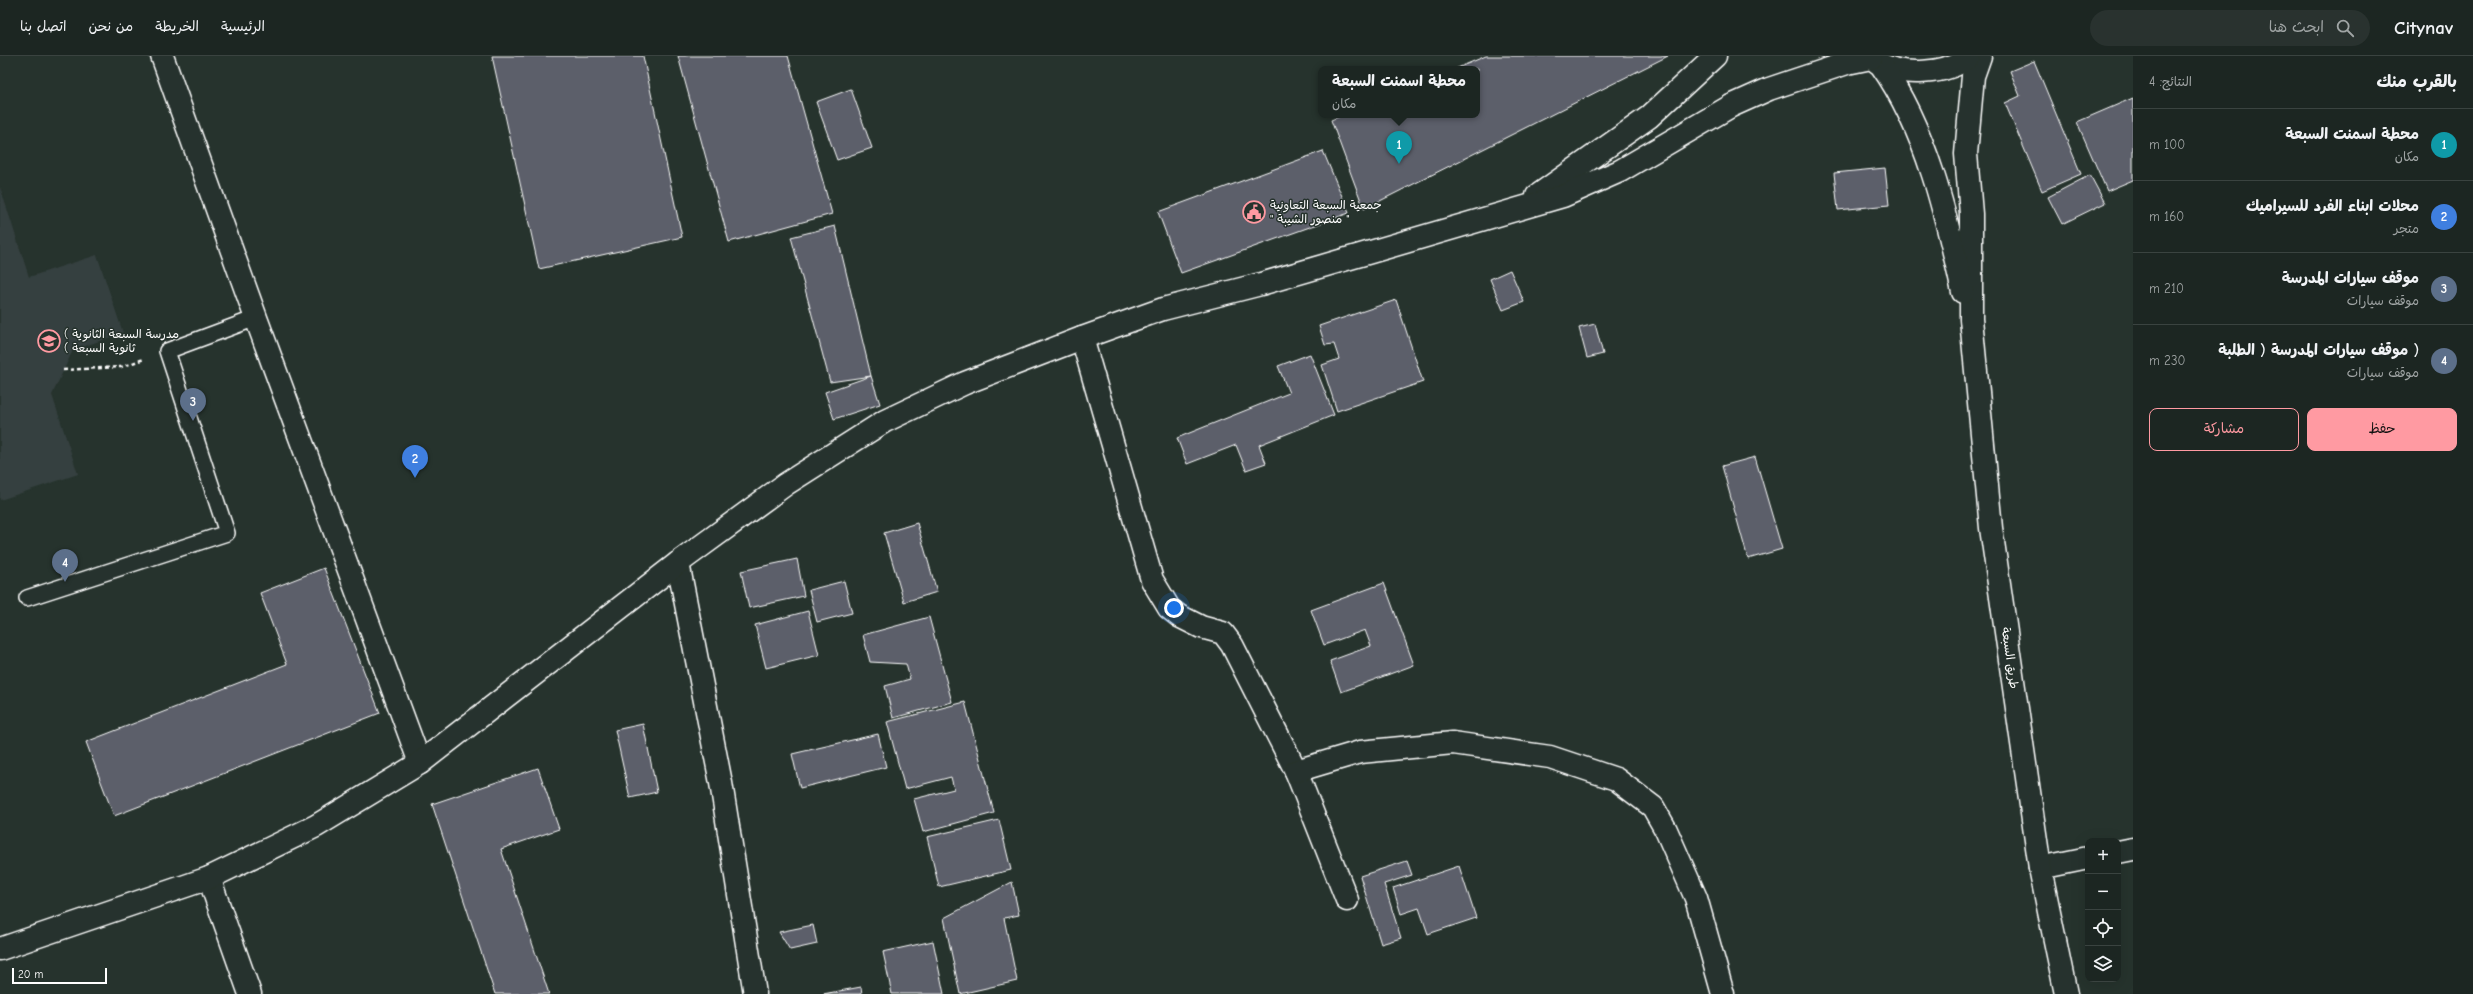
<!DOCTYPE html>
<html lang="ar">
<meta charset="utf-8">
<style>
:root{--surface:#1c2622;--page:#29322f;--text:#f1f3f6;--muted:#a0a5a5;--line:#3a4340;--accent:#ff9aa2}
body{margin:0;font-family:"Comic Neue","Playpen Sans Arabic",sans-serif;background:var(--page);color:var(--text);direction:rtl}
.controls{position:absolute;right:12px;bottom:12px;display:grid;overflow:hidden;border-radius:8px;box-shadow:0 4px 16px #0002}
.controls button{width:36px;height:36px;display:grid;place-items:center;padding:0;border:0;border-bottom:1px solid var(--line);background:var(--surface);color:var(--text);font:20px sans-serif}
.scale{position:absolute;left:12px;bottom:10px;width:95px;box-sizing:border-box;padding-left:4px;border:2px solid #fff;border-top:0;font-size:11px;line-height:14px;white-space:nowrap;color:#fff;-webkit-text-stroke:3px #26332d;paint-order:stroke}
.you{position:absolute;left:1174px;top:552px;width:14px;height:14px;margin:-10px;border:3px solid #fff;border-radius:50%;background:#1a73e8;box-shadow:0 0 0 6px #1a73e833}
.badge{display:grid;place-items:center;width:26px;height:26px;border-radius:50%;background:var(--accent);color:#fff;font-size:13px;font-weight:700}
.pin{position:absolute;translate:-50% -33px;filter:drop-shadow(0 1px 2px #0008)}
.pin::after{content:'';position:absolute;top:21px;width:14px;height:12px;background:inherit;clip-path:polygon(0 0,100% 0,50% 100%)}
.popup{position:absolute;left:1318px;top:10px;width:162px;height:52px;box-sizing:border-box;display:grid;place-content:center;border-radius:8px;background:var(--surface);filter:drop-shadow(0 1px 3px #0005);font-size:13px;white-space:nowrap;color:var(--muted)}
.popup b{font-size:15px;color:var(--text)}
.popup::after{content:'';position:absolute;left:50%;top:100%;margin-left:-8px;border:8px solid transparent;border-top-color:var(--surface)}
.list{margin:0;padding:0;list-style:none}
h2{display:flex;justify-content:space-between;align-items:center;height:52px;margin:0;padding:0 16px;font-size:17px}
h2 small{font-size:13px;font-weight:400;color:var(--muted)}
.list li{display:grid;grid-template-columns:26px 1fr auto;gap:12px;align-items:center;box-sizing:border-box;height:72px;padding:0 16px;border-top:1px solid var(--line)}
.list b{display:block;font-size:15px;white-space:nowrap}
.list p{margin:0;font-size:13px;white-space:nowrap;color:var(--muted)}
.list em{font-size:13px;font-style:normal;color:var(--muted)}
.actions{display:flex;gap:8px;padding:12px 16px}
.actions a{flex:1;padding:9px 0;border:1px solid var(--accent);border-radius:8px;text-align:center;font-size:14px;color:var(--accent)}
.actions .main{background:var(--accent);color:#111}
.icon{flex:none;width:22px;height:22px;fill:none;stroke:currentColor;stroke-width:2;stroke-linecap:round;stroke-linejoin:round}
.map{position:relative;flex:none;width:2133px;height:938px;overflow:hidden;direction:ltr}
header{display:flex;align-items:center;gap:24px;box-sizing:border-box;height:56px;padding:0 20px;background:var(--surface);border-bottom:1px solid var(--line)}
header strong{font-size:19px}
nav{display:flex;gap:22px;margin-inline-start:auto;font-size:14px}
.search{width:280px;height:36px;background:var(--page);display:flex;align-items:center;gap:10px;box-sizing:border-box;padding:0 14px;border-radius:22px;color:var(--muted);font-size:15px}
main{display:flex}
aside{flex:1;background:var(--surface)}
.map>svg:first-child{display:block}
.built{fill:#364040}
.building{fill:#5c5e6b;stroke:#fff}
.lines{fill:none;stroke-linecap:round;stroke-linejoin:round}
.lane-casing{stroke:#fff;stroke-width:18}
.street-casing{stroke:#fff;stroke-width:25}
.secondary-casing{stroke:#fff;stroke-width:25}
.path{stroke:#fff;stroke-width:2.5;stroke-dasharray:4 3;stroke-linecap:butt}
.lane{stroke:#26332d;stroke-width:15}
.street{stroke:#26332d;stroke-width:22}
.secondary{stroke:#26332d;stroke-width:22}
.labels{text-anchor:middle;stroke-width:3;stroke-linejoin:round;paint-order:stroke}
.poi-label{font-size:12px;fill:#fff;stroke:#26332d;text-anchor:start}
.street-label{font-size:12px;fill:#fff;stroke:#26332d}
</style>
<header>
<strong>Citynav</strong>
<div class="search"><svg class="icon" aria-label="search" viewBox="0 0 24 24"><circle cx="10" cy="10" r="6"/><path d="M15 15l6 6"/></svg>ابحث هنا</div>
<nav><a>الرئيسية</a><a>الخريطة</a><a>من نحن</a><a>اتصل بنا</a></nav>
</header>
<main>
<aside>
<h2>بالقرب منك<small>النتائج: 4</small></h2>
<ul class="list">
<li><span class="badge" style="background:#0f9aa8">1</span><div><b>محطة اسمنت السبعة</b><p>مكان</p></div><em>100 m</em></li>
<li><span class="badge" style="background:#3f7fe0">2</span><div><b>محلات ابناء الفرد للسيراميك</b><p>متجر</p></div><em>160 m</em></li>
<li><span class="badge" style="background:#5c6f8a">3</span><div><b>موقف سيارات المدرسة</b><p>موقف سيارات</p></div><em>210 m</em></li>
<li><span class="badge" style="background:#5c6f8a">4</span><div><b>( موقف سيارات المدرسة ( الطلبة</b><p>موقف سيارات</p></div><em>230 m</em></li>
</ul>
<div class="actions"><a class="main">حفظ</a><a>مشاركة</a></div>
</aside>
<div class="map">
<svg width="2133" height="938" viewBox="0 0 2133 938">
<rect width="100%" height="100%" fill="#26332d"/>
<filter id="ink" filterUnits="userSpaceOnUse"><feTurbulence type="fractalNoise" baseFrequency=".025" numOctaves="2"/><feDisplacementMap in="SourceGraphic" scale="8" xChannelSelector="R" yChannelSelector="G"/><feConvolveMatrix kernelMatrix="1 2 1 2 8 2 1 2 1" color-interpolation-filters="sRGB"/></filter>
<g filter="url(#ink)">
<polygon class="built" points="0,131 29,221 97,199 123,277 73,294 52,339 78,418 0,444"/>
<g class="building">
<polygon points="492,0 643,0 682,181 539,213"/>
<polygon points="678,0 788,0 832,158 729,186"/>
<polygon points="1486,0 1668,0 1364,153 1331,64 1343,59 1477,59 1477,13 1455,13"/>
<polygon points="2034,5 2081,118 2042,135 2005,47 2020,40 2010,15"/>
<polygon points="851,33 872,92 837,104 816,46"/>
<polygon points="2133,42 2133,124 2107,135 2077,66"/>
<polygon points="1323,95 1349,157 1181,217 1158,156"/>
<polygon points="1885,112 1889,149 1838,154 1834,117"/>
<polygon points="2090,119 2105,147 2062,168 2048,141"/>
<polygon points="835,170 871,320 830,326 791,181"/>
<polygon points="1510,214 1524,246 1503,254 1490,223"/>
<polygon points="1396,244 1423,326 1337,355 1322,309 1339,303 1334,288 1325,289 1319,270"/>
<polygon points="1595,268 1603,298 1587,302 1579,272"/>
<polygon points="1310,298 1334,359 1259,389 1266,407 1246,414 1236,389 1187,408 1177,382 1289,337 1278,310"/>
<polygon points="871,320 880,348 834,363 825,336"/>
<polygon points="1755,401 1782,493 1748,503 1722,410"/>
<polygon points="917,467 937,536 904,546 884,477"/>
<polygon points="797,503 804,540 749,552 741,515"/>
<polygon points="324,512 380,657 114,760 86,686 287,608 260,537"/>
<polygon points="844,525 852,557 817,566 809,534"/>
<polygon points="1384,527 1414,609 1341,636 1330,605 1371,590 1365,574 1324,589 1311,554"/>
<polygon points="808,555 819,599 766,612 755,569"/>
<polygon points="929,561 952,646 893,662 885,630 910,623 906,608 870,606 863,579"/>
<polygon points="965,646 994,757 923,776 914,743 954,733 951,721 905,733 887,666"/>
<polygon points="643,668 657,736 630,742 615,674"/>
<polygon points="878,678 886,711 800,732 792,698"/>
<polygon points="538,712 559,773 501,793 549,938 495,938 432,748"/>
<polygon points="999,764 1011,814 939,831 927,781"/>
<polygon points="1407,805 1412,819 1384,828 1401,882 1381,888 1360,820"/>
<polygon points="1459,810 1476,862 1428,878 1419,852 1401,858 1393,832"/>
<polygon points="1012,826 1019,859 1004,862 1017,925 960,938 944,862"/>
<polygon points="813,869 817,888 790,894 779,876"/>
<polygon points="933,885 944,938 892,938 883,896"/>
<polygon points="861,931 862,938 823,938"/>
</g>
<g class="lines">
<g class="lane-casing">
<polyline id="lane" points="27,542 227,477 167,295 256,262"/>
</g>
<g class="street-casing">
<g id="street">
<polyline points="162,0 256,262 420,707"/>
<polyline points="1082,282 1152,524 1169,552 1179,560 1201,571 1223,577 1232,589 1296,715 1347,844"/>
<polyline points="678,507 721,727 755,938"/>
<polyline points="1296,715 1360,696 1453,687 1550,701 1616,723 1653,751 1666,774 1696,842 1723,938"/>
<polyline points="2118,796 2133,793"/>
<polyline points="2040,812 2088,802"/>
<polyline points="209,822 250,938"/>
</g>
</g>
<g class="secondary-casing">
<g id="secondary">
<polyline points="1980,0 1973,20 1966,98 1971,158 1971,263 1991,472 2040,812 2066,938"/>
<path d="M 1877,6 C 1900,21 1948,19 1969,0"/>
<path d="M 1881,9 C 1927,74 1946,159 1963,236"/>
<polyline points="1537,140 1649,61 1715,0"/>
<polyline points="0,893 209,822 316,770 420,707 678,507 786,428 885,365 965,327 1082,282 1163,253 1261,228 1563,140 1620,115 1731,50 1769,33 1847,7 1871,2"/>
</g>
</g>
<polyline class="path" points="63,314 121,311 144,303"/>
<use href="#lane" class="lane"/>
<use href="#street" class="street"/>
<use href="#secondary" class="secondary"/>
</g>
</g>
<defs>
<g id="civic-ring" transform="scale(1.15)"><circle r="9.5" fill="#26332d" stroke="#ff9aa2" stroke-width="1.5"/><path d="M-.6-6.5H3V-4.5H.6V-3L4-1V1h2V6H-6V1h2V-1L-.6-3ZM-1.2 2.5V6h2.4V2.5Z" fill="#ff9aa2"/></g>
<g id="school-ring" transform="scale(1.15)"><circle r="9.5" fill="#26332d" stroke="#ff9aa2" stroke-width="1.5"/><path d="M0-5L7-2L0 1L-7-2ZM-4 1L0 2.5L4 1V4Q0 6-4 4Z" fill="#ff9aa2"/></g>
</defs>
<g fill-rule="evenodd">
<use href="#civic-ring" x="1254" y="156"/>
<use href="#school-ring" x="49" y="285"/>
</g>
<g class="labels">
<g class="poi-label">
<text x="1270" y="153">جمعية السبعة التعاونية<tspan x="1270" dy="14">" منصور الشيبة "</tspan></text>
<text x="64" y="282">( مدرسة السبعة الثانوية<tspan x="64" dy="14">( ثانوية السبعة</tspan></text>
</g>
<g class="street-label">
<text transform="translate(2010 602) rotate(82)" y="4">طريق السبعة</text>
</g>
</g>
</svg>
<div class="controls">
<button>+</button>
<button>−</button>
<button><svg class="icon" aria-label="locate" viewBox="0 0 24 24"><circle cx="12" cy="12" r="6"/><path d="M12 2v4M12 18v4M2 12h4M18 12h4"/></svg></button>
<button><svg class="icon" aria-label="layers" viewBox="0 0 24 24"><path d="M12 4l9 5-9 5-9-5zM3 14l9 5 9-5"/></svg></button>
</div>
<div class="scale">20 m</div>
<div class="you"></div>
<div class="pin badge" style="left:1399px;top:108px;background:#0f9aa8">1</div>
<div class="popup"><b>محطة اسمنت السبعة</b>مكان</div>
<div class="pin badge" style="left:415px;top:422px;background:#3f7fe0">2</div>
<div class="pin badge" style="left:193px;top:365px;background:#5c6f8a">3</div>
<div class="pin badge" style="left:65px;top:526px;background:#5c6f8a">4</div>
</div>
</main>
